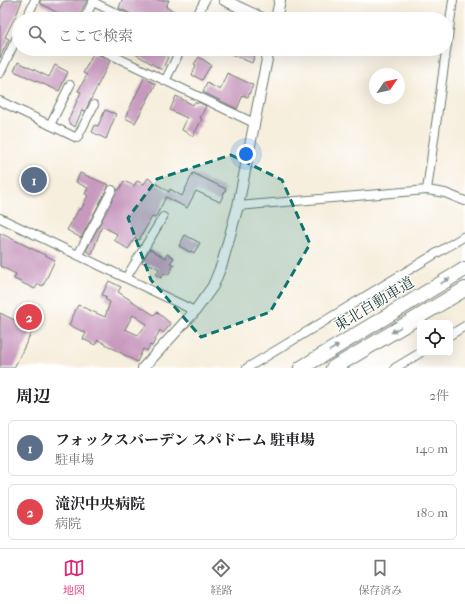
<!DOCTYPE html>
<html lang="ja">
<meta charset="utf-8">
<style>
:root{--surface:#fff;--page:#f2f2f2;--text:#202124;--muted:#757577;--line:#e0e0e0;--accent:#db2777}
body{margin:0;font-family:"IM FELL French Canon","Noto Serif JP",serif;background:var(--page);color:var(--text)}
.controls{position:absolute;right:12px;bottom:12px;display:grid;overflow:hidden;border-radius:6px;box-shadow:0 4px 16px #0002}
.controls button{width:36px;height:36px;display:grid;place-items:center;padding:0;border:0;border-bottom:1px solid var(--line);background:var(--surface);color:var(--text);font:20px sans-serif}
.compass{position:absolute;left:369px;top:68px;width:36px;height:36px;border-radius:50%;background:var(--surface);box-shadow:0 4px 16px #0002;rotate:56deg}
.you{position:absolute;left:246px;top:154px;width:14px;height:14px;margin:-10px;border:3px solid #fff;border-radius:50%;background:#1a73e8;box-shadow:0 0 0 6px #1a73e833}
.badge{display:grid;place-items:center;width:26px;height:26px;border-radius:50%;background:var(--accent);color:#fff;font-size:13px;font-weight:700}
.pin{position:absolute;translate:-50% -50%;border:2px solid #fff;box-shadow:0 1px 4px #0006}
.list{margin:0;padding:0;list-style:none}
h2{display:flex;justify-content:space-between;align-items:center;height:52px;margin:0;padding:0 16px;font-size:17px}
h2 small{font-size:13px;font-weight:400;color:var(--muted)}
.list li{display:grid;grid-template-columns:26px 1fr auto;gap:12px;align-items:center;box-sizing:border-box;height:56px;margin:0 8px 8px;padding:0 8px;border:1px solid var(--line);border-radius:6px}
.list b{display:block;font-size:15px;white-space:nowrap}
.list p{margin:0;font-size:13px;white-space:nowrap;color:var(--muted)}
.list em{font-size:13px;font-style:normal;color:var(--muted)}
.icon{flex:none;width:22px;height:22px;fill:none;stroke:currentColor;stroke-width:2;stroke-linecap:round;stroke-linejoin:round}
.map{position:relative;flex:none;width:465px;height:368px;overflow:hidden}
.search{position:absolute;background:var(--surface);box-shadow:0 4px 16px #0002;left:12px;right:12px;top:12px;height:44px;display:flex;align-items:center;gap:10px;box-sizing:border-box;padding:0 14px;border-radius:22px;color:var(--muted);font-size:15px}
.sheet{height:180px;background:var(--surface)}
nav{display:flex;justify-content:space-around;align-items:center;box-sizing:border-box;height:56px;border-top:1px solid var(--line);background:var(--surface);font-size:11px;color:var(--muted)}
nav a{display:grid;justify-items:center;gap:2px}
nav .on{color:var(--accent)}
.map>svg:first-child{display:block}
.building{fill:#c899be;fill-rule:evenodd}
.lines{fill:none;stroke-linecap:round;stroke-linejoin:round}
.minor-casing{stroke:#6b7b70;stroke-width:10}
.tertiary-casing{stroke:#6b7b70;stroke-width:12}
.motorway-casing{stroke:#6b7b70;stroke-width:16}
.minor{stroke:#fff;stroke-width:8}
.tertiary{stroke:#fff;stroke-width:10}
.motorway{stroke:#fff;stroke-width:14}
.oneway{fill:#8f9e9a}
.marked{fill:#0f766e;fill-opacity:0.2;stroke:#0f766e;stroke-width:3;stroke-dasharray:8 5;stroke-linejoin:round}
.labels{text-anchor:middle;stroke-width:3;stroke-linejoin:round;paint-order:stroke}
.street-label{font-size:15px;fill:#1f3d34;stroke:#fff}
</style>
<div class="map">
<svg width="465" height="368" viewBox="0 0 465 368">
<rect width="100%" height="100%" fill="#fff"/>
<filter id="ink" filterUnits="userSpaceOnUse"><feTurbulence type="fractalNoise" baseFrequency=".025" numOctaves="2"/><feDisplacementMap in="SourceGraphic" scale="8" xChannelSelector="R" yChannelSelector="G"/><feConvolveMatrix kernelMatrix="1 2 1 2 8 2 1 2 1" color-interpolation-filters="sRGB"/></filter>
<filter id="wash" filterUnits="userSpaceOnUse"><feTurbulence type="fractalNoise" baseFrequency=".012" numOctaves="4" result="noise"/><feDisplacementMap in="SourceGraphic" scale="16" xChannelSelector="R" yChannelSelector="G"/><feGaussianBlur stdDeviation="0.9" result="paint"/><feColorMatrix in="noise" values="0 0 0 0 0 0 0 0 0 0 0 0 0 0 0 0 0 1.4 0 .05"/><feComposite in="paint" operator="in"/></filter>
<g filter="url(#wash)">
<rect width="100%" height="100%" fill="#f7efde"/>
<g id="blocks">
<g class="building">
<polygon points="5,0 22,0 17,13 5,37 9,39 0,58 0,10"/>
<polygon points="40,0 87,0 77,19 68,19 40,3"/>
<polygon points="122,0 169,0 166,7 187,19 153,19 144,15 142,19 133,19 131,14 119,8"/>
<polygon points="127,49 162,49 170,53 162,70"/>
<polygon points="220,49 249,49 256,52 252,63"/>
<polygon points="94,52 110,61 85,111 82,110 75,127 69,123 69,122 68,121 81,92 78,91 87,75 83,73"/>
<polygon points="199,57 211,65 202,80 192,75 196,65 194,64"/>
<polygon points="18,62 49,77 55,65 68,72 59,91 14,71"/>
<polygon points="227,73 253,85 248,97 243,95 237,109 203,92 207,83 220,90"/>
<polygon points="144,78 156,84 135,123 125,118"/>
<polygon points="176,96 193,105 195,102 197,104 198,102 206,106 200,118 202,119 193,136 182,130 187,118 170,110"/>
<polygon points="105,110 116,114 106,139 92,132 95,125 98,126"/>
<polygon points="80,173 109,185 81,238 67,230 79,209 81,210 88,195 85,194 88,188 76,182"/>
<polygon points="193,173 226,189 220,202 196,191 187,208 166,197 155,218 152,217 139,240 135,238 128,249 114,240 117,234 102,226 92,254 86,251 117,189 119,190 124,181 134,186 137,181 144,184 148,178 169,192 170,189 182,196"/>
<polygon points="0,233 55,260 43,286 38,284 35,289 14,279 16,274 0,266"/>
<polygon points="185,235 200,243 194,253 191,251 190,252 179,246"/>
<polygon points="150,249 165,258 167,254 174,258 170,263 174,265 168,275 164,273 161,278 156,275 159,269 150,264 149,266 142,262"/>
<path d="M 109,281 L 121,287 L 118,292 L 154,315 L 157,312 L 171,324 L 163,333 L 160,330 L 152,346 L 150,345 L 147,351 L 143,349 L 137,362 L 98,340 L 95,345 L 83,339 L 86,333 L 69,325 L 78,305 L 105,317 L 110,302 L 105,299 L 107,297 L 102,295 ZM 133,315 L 147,324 L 138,335 L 125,329 Z"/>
<polygon points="0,313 33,329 14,368 0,368"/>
</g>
</g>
</g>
<g filter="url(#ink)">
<use href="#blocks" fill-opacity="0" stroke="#6b7b70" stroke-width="1"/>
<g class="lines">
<g class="minor-casing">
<g id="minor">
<polyline points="93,2 128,19"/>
<polyline points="26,19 35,0"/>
<polyline points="84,19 94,0"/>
<polyline points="195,19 205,0"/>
<polyline points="99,49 254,123"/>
<polyline points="0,73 19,33"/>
<polyline points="165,81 181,49"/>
<polyline points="0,101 77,138 94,105"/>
<polyline points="50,125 70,85"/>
<polyline points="427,190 445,193 465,201"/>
<polyline points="238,206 427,190 453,0"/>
<polyline points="0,218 195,311"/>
<polyline points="78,255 112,190"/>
<polyline points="126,278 163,217"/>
<polyline points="450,335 465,326"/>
<polyline points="247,368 465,236"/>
<polyline points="395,368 420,353"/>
</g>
</g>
<g class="tertiary-casing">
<g id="tertiary">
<polyline points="224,0 264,19"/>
<polyline points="276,19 280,0"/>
<polyline points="143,368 195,311 213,286 222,264 238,206 269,49"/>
</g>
</g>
<g class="motorway-casing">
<g id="motorway">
<polyline points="301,368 465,269"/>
<polyline points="333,368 465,289"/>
</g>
</g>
<use href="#minor" class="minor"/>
<use href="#tertiary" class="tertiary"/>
<use href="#motorway" class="motorway"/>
</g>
<defs><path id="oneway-solid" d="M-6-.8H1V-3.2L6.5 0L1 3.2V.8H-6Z"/></defs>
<g class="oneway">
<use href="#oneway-solid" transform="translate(445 281) rotate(-31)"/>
<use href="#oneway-solid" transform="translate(396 330) rotate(149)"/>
<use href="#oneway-solid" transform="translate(334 348) rotate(-31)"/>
</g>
</g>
<path class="marked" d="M 231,155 L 282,180 L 310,244 L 270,312 L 201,337 L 151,280 L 128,218 L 157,179 Z"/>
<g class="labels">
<g class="street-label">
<text transform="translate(374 304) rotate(-31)" y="5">東北自動車道</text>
</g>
</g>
</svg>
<div class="controls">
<button><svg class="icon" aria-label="locate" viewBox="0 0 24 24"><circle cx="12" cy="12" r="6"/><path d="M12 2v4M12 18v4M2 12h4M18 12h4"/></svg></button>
</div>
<svg class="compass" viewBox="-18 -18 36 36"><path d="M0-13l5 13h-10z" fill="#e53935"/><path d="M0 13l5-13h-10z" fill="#757577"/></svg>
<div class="you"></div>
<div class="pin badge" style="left:34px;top:180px;background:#5c6f8a">1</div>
<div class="pin badge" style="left:29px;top:317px;background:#e0444e">2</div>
<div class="search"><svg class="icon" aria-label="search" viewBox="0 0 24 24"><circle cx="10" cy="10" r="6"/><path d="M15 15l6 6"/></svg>ここで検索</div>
</div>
<section class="sheet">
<h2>周辺<small>2件</small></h2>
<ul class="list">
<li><span class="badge" style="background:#5c6f8a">1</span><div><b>フォックスバーデン スパドーム 駐車場</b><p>駐車場</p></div><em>140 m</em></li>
<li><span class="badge" style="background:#e0444e">2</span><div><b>滝沢中央病院</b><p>病院</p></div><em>180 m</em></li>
</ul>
</section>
<nav>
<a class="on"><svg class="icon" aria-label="map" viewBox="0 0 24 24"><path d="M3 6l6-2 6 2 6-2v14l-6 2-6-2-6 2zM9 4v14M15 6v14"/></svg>地図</a>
<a><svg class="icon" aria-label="directions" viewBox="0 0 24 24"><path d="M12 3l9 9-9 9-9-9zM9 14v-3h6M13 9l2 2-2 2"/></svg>経路</a>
<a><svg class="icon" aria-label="saved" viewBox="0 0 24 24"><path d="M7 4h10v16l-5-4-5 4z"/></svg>保存済み</a>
</nav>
